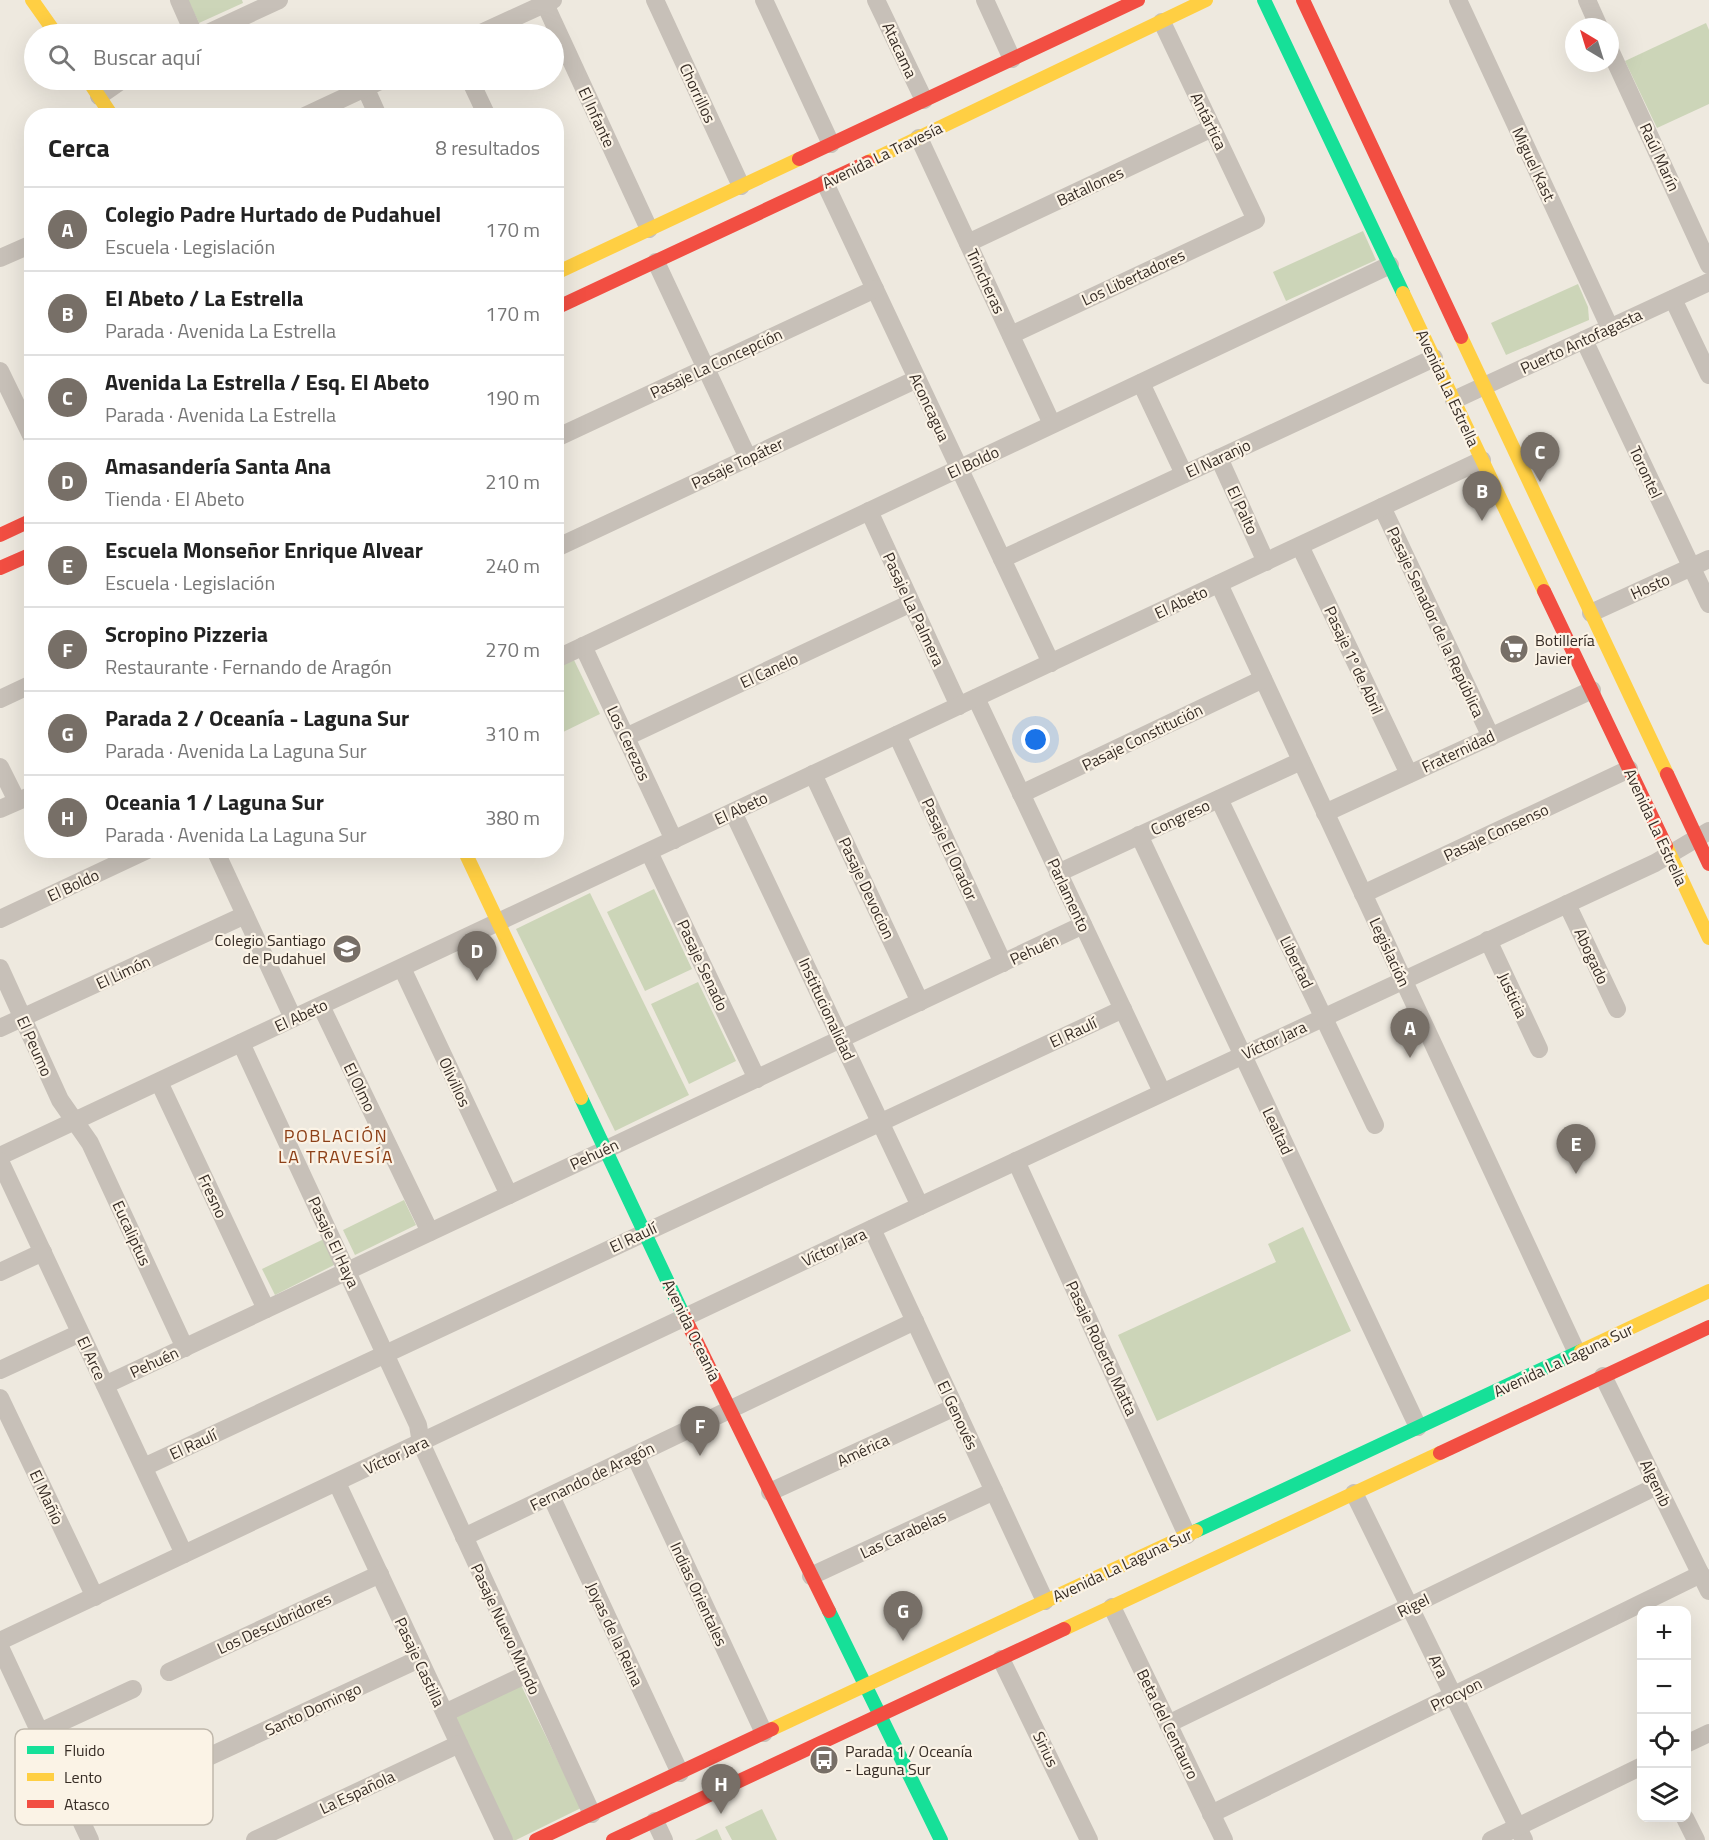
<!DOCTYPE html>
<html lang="es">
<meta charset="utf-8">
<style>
:root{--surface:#fff;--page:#f2f2f2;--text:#222;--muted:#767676;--line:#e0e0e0;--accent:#776f67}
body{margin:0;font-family:"Titillium Web",sans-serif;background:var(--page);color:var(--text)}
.controls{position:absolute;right:18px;bottom:18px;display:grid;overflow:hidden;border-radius:12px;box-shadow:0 6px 24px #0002}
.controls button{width:54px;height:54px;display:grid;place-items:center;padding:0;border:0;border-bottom:2px solid var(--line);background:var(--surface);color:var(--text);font:30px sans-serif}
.compass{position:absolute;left:1565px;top:18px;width:54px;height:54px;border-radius:50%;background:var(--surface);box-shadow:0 6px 24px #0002;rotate:322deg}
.you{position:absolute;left:1036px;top:740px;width:21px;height:21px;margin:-15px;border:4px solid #fff;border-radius:50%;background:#1a73e8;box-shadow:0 0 0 9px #1a73e833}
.badge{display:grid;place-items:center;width:39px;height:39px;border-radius:50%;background:var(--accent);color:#fff;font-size:20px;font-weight:700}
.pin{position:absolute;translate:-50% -50px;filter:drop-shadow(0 2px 3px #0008)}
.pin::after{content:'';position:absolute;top:32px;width:21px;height:18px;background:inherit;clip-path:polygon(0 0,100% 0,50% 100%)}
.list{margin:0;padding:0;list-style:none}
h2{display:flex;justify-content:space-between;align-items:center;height:78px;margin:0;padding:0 24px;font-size:26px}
h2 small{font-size:20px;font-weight:400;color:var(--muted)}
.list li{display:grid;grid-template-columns:39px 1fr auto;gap:18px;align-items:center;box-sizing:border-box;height:84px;padding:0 24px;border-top:2px solid var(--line)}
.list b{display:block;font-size:22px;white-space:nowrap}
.list p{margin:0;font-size:20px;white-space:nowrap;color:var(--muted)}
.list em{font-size:20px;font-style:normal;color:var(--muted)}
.icon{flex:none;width:33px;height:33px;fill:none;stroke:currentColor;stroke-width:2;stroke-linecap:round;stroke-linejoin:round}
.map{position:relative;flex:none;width:1709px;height:1840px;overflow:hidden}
.search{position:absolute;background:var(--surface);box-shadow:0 6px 24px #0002;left:24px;top:24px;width:540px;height:66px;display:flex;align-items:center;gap:15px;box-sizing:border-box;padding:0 21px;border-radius:33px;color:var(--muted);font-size:22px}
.panel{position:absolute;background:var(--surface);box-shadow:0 6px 24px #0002;left:24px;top:108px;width:540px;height:750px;border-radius:24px}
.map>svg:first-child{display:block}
.green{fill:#ccd5b8}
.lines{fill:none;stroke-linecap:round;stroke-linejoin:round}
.street{stroke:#c7c0b8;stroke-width:18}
.fast{stroke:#16e098;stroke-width:14}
.slow{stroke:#ffcf43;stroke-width:14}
.jam{stroke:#f24e42;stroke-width:14}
.labels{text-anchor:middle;stroke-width:4.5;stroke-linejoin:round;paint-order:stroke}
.street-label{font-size:16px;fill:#372d26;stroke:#fbf3e6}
.poi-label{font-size:16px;fill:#372d26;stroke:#fbf3e6;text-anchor:start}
.neighbourhood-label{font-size:18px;letter-spacing:1.5px;fill:#8d4018;stroke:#fbf3e6}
.key{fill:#fbf3e6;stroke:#c0b8ac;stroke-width:1.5}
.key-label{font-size:16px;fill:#372d26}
</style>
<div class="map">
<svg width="1709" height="1840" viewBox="0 0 1709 1840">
<rect width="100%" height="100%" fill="#eee9df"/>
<g class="green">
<polygon points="188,0 242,0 243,3 199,23"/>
<polygon points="1706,23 1709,30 1709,104 1657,128 1625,61"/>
<polygon points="1363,231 1376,260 1286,301 1273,272"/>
<polygon points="1578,284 1588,307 1589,320 1506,355 1491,323"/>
<polygon points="573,658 600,714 557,735 557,666"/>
<polygon points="654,889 692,969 645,991 607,912"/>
<polygon points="590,893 689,1095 615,1131 516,929"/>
<polygon points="698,982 736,1061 689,1084 651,1004"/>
<polygon points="404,1200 416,1225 355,1255 343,1230"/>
<polygon points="1303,1227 1351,1331 1157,1421 1118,1335 1276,1262 1268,1244"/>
<polygon points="324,1239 336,1264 275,1295 262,1269"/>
<polygon points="520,1683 581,1808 516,1840 511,1840 451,1718"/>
<polygon points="762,1809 777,1840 732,1840 725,1827"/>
<polygon points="717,1829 722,1840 695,1840"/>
</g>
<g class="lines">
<g class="street">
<polyline points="179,0 194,34"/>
<polyline points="655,0 741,186"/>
<polyline points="764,0 831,144"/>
<polyline points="876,0 924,100"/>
<polyline points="985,0 1012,59"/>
<polyline points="1458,0 1610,328"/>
<polyline points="1587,0 1599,27"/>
<polyline points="545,4 649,229"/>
<polyline points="206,34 279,0"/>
<polyline points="479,34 553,0"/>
<polyline points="1610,50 1709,265"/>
<polyline points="470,80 487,116"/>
<polyline points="365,87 378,116"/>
<polyline points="99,96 122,80"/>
<polyline points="305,116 382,80"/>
<polyline points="919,138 1052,424"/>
<polyline points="825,183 1051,663"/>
<polyline points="968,243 1212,128"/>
<polyline points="0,258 32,244"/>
<polyline points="656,262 748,458"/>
<polyline points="1673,299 1709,375"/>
<polyline points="1011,335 1256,220 1162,22"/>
<polyline points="1584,340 1709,604"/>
<polyline points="0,371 32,437"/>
<polyline points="1141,383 1184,474"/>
<polyline points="1454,400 1709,282"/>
<polyline points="556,438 875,289"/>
<polyline points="1219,458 1266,562"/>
<polyline points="1382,507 1491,737"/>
<polyline points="869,511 959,706"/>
<polyline points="1300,546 1409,774"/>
<polyline points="556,548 917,379"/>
<polyline points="1002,559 1434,358"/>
<polyline points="1219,584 1577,1353"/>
<polyline points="1591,613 1709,559"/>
<polyline points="583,646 674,840"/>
<polyline points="556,659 1390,265"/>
<polyline points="976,698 1162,1092"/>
<polyline points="0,699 32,684"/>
<polyline points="897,735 1003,963"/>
<polyline points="626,737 911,603"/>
<polyline points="0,767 17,801"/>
<polyline points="813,774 920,1002"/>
<polyline points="1021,794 1263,679"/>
<polyline points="1219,799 1375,1125"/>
<polyline points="0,809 32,795"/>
<polyline points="733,812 920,1206"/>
<polyline points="1325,813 1592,690"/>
<polyline points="1139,835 1418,1427"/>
<polyline points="215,850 293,1018"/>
<polyline points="649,852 757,1079"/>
<polyline points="1058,873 1301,761"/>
<polyline points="1363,894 1629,769"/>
<polyline points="1567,904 1617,1009"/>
<polyline points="0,919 147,850"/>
<polyline points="1488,940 1539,1049"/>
<polyline points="0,968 60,1100 90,1143 185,1348"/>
<polyline points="402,968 509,1195"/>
<polyline points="321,1006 430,1232"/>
<polyline points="0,1028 245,915"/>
<polyline points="241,1043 418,1425 421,1443 592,1814"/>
<polyline points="159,1082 266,1309"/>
<polyline points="0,1156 1482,460"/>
<polyline points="0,1161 184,1554"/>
<polyline points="1016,1161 1187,1535"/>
<polyline points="872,1229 1045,1601"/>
<polyline points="0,1272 43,1252"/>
<polyline points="0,1370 80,1333"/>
<polyline points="1603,1376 1709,1591"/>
<polyline points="105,1385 1083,925"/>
<polyline points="0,1398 95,1597"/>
<polyline points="635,1456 764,1733"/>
<polyline points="144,1467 1123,1009"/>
<polyline points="337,1483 504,1840"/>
<polyline points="770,1492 955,1407"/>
<polyline points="1354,1493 1524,1840"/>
<polyline points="551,1496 680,1773"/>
<polyline points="464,1537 915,1321"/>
<polyline points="811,1576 994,1491"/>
<polyline points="1112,1607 1224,1840"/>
<polyline points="0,1641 920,1206 1655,863 1709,831"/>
<polyline points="0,1647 90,1840"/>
<polyline points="1001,1659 1089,1840"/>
<polyline points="169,1672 380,1574"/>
<polyline points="445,1713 527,1674"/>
<polyline points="1168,1724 1657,1486"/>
<polyline points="40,1732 133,1689"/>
<polyline points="1686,1744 1709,1733"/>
<polyline points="206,1758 419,1659"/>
<polyline points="1211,1814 1701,1574"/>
<polyline points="80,1818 175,1773"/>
<polyline points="1685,1818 1696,1840"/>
<polyline points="655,1821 664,1840"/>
<polyline points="255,1840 459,1744"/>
<polyline points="1491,1840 1642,1766"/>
</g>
<g class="fast">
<polyline points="1264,0 1403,293"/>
<polyline points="581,1098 683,1314"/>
<polyline points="1196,1531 1581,1351"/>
<polyline points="829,1611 941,1840"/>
</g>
<g class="slow">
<polyline points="32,0 56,34"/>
<polyline points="88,80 112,116"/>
<polyline points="868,162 1206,0"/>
<polyline points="556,273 799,159"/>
<polyline points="1403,293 1544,591"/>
<polyline points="1461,337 1667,774"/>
<polyline points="1666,846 1709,938"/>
<polyline points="464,850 581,1098"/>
<polyline points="1581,1351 1709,1291"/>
<polyline points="1064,1629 1440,1453"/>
<polyline points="772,1729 1196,1531"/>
</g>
<g class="jam">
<polyline points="1303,0 1461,337"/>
<polyline points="799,159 1138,0"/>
<polyline points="556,308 868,162"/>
<polyline points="0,535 32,520"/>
<polyline points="0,568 32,554"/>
<polyline points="1544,591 1666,846"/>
<polyline points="1667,774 1709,864"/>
<polyline points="683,1314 829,1611"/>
<polyline points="1440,1453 1709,1327"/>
<polyline points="536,1840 772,1729"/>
<polyline points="613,1840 1064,1629"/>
</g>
</g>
<defs>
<g id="supermarket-disc" transform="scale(1.5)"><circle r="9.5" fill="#776f67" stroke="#fbf3e6"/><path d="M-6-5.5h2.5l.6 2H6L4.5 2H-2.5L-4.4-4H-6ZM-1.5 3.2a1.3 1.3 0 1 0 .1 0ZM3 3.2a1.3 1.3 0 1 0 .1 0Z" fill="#fff"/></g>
<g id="school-disc" transform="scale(1.5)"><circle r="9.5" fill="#776f67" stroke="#fbf3e6"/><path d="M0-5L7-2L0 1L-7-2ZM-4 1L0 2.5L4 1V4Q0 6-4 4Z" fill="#fff"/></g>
<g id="bus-disc" transform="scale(1.5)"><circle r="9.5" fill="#776f67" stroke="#fbf3e6"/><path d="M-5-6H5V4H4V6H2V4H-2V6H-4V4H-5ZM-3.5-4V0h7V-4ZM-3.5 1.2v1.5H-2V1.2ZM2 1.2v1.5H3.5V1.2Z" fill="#fff"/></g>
</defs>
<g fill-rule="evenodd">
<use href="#supermarket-disc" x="1514" y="649"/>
<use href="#school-disc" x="347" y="949"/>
<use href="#bus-disc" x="824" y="1760"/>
</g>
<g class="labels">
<g class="street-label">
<text transform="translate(900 50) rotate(65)" y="6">Atacama</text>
<text transform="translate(698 93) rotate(65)" y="6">Chorrillos</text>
<text transform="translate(597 117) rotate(65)" y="6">El Infante</text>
<text transform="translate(1209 121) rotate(64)" y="6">Antártica</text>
<text transform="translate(882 155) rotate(-26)" y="6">Avenida La Travesía</text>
<text transform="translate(1660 157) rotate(65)" y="6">Raúl Marín</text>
<text transform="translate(1534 164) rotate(65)" y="6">Miguel Kast</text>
<text transform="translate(1090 186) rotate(-25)" y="6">Batallones</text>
<text transform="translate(1133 277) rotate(-25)" y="6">Los Libertadores</text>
<text transform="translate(986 281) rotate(65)" y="6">Trincheras</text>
<text transform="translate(1581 341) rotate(-25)" y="6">Puerto Antofagasta</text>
<text transform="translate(716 363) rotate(-25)" y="6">Pasaje La Concepción</text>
<text transform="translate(1448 388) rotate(65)" y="6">Avenida La Estrella</text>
<text transform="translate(930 407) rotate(65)" y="6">Aconcagua</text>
<text transform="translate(1218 458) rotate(-25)" y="6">El Naranjo</text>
<text transform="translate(973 462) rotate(-25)" y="6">El Boldo</text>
<text transform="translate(737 463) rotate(-25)" y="6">Pasaje Topáter</text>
<text transform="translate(1646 472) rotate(65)" y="6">Torontel</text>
<text transform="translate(1243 510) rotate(65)" y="6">El Palto</text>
<text transform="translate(1650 586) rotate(-24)" y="6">Hosto</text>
<text transform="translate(1181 602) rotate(-25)" y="6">El Abeto</text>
<text transform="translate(914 609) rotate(65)" y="6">Pasaje La Palmera</text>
<text transform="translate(1436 622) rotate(65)" y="6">Pasaje Senador de la República</text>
<text transform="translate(1354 660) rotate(65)" y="6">Pasaje 1º de Abril</text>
<text transform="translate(769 670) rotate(-25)" y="6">El Canelo</text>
<text transform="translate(1142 737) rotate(-26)" y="6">Pasaje Constitución</text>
<text transform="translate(629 743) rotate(65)" y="6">Los Cerezos</text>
<text transform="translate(1458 751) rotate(-25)" y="6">Fraternidad</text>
<text transform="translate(741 808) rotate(-25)" y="6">El Abeto</text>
<text transform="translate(1180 817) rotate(-25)" y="6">Congreso</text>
<text transform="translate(1656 827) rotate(65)" y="6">Avenida La Estrella</text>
<text transform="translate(1496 832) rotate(-25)" y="6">Pasaje Consenso</text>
<text transform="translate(950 849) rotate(65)" y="6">Pasaje El Orador</text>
<text transform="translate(73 885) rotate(-25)" y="6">El Boldo</text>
<text transform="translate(867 888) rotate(65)" y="6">Pasaje Devocion</text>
<text transform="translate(1069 895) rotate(65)" y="6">Parlamento</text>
<text transform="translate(1034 949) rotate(-25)" y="6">Pehuén</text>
<text transform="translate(1390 952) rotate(65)" y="6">Legislación</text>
<text transform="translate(1592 956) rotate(65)" y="6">Abogado</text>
<text transform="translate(1297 962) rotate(64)" y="6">Libertad</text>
<text transform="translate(703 965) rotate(65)" y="6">Pasaje Senado</text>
<text transform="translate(123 972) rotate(-25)" y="6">El Limón</text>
<text transform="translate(1513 995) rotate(65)" y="6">Justicia</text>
<text transform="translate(827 1009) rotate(65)" y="6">Institucionalidad</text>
<text transform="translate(301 1015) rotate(-25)" y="6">El Abeto</text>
<text transform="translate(1073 1032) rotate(-25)" y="6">El Raulí</text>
<text transform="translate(1274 1040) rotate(-25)" y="6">Víctor Jara</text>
<text transform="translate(35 1046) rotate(66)" y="6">El Peumo</text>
<text transform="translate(455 1082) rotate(65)" y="6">Olivillos</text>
<text transform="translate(360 1087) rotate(64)" y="6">El Olmo</text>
<text transform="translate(1278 1131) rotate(65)" y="6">Lealtad</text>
<text transform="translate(594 1154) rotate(-25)" y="6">Pehuén</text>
<text transform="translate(213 1196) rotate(65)" y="6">Fresno</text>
<text transform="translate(132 1233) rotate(65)" y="6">Eucaliptus</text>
<text transform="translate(633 1237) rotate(-25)" y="6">El Raulí</text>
<text transform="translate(334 1242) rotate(65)" y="6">Pasaje El Haya</text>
<text transform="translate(834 1247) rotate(-25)" y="6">Víctor Jara</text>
<text transform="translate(692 1330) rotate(64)" y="6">Avenida Oceanía</text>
<text transform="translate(1102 1348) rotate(65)" y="6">Pasaje Roberto Matta</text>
<text transform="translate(92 1358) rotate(65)" y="6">El Arce</text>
<text transform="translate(1563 1360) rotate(-25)" y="6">Avenida La Laguna Sur</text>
<text transform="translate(154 1362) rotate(-25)" y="6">Pehuén</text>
<text transform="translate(958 1415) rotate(65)" y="6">El Genovés</text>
<text transform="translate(193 1444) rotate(-25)" y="6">El Raulí</text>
<text transform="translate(863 1450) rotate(-25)" y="6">América</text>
<text transform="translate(396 1455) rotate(-25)" y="6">Víctor Jara</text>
<text transform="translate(592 1476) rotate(-26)" y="6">Fernando de Aragón</text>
<text transform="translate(1656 1483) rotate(64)" y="6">Algenib</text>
<text transform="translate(47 1497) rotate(65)" y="6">El Mañío</text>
<text transform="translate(903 1534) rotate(-25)" y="6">Las Carabelas</text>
<text transform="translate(1122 1565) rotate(-25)" y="6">Avenida La Laguna Sur</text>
<text transform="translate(699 1594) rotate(65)" y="6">Indias Orientales</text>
<text transform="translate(1413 1605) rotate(-26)" y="6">Rigel</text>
<text transform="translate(274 1623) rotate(-25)" y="6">Los Descubridores</text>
<text transform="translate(506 1629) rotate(65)" y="6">Pasaje Nuevo Mundo</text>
<text transform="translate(615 1634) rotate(65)" y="6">Joyas de la Reina</text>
<text transform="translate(420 1662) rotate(65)" y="6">Pasaje Castilla</text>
<text transform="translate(1439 1666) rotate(64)" y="6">Ara</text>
<text transform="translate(1456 1694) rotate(-26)" y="6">Procyon</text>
<text transform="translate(313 1709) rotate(-25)" y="6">Santo Domingo</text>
<text transform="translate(1168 1724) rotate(64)" y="6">Beta del Centauro</text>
<text transform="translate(1046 1749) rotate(64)" y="6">Sirius</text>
<text transform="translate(357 1792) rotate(-25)" y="6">La Española</text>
</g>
<g class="poi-label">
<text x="1535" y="646">Botillería<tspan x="1535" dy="18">Javier</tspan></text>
<text x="326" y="946" text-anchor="end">Colegio Santiago<tspan x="326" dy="18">de Pudahuel</tspan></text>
<text x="845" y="1757">Parada 1 / Oceanía<tspan x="845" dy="18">- Laguna Sur</tspan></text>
</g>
<g class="neighbourhood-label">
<text x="336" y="1142">POBLACIÓN<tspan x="336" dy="21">LA TRAVESÍA</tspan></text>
</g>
</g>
<rect x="15" y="1729" width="198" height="96" rx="9" class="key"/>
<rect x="27" y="1746" width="27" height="8" fill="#16e098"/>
<rect x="27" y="1773" width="27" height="8" fill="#ffcf43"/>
<rect x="27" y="1800" width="27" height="8" fill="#f24e42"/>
<g class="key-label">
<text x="64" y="1756">Fluido</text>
<text x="64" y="1783">Lento</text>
<text x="64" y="1810">Atasco</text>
</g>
</svg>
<div class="controls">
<button>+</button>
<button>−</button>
<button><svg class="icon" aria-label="locate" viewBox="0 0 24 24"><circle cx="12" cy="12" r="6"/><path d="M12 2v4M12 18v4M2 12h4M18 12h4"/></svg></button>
<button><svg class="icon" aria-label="layers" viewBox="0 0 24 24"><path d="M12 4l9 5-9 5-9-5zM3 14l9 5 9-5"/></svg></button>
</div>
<svg class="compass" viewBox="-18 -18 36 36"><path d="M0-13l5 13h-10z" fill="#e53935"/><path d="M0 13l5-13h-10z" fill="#767676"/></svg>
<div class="you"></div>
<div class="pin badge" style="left:1410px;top:1058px">A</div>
<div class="pin badge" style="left:1482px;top:521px">B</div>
<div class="pin badge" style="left:1540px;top:482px">C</div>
<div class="pin badge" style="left:477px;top:981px">D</div>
<div class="pin badge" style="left:1576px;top:1174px">E</div>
<div class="pin badge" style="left:700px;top:1456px">F</div>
<div class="pin badge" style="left:903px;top:1641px">G</div>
<div class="pin badge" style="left:721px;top:1814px">H</div>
<div class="search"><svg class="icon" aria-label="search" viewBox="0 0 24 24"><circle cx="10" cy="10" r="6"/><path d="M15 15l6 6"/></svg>Buscar aquí</div>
<section class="panel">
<h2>Cerca<small>8 resultados</small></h2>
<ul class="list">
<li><span class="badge">A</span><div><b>Colegio Padre Hurtado de Pudahuel</b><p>Escuela · Legislación</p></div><em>170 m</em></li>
<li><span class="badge">B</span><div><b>El Abeto / La Estrella</b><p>Parada · Avenida La Estrella</p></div><em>170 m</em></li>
<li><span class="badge">C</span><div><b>Avenida La Estrella / Esq. El Abeto</b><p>Parada · Avenida La Estrella</p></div><em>190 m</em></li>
<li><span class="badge">D</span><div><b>Amasandería Santa Ana</b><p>Tienda · El Abeto</p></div><em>210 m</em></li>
<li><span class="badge">E</span><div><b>Escuela Monseñor Enrique Alvear</b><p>Escuela · Legislación</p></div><em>240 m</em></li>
<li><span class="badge">F</span><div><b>Scropino Pizzeria</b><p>Restaurante · Fernando de Aragón</p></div><em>270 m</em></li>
<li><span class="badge">G</span><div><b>Parada 2 / Oceanía - Laguna Sur</b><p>Parada · Avenida La Laguna Sur</p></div><em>310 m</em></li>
<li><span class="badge">H</span><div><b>Oceania 1 / Laguna Sur</b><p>Parada · Avenida La Laguna Sur</p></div><em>380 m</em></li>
</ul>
</section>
</div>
